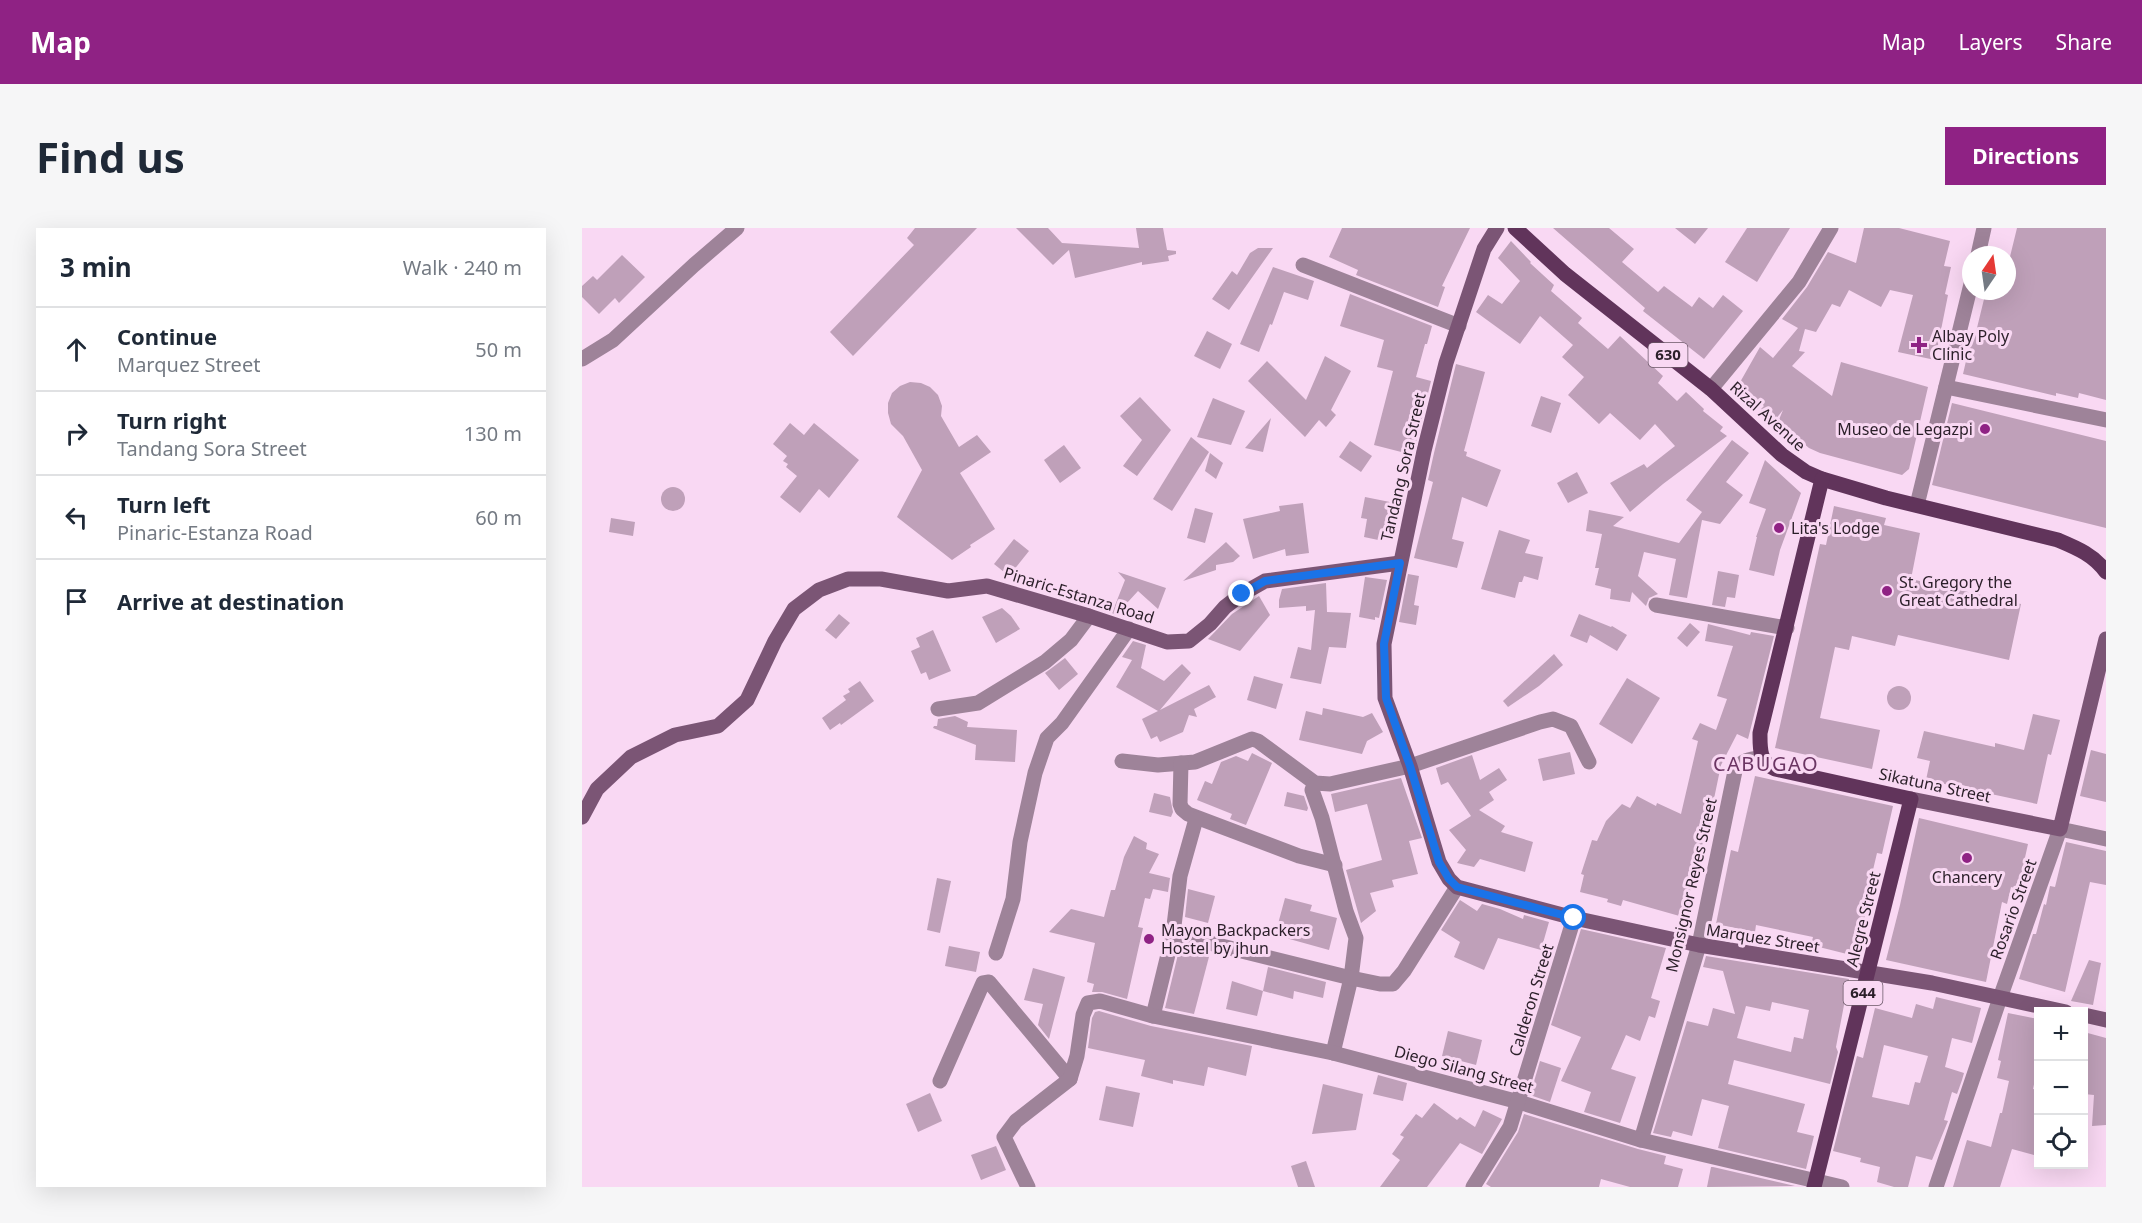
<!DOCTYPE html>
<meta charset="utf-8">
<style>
:root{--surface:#fff;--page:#f6f6f7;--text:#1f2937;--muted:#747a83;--line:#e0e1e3;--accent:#8f2284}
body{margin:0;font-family:"Noto Sans",sans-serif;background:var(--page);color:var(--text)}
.controls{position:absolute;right:18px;bottom:18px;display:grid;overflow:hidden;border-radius:0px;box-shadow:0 6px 24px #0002}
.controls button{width:54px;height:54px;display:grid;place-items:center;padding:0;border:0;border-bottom:2px solid var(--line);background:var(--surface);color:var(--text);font:30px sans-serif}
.compass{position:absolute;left:1380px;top:18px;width:54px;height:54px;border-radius:50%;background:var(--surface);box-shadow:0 6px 24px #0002;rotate:13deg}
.stop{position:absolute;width:18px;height:18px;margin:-14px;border:4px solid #1a73e8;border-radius:50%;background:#fff}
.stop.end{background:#1a73e8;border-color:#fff;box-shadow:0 2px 6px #0008}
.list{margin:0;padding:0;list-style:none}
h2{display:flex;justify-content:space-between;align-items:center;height:78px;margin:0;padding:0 24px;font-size:26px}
h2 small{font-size:20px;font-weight:400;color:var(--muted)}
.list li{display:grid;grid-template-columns:39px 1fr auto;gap:18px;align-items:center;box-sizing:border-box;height:84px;padding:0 24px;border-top:2px solid var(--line)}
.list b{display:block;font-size:22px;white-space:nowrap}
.list p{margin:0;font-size:20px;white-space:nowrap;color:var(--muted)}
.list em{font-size:20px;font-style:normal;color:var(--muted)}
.icon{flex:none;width:33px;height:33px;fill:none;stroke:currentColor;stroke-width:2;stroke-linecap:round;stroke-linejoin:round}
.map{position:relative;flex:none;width:1524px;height:959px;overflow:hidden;border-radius:0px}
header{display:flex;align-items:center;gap:36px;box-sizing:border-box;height:84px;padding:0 30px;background:var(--accent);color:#fff}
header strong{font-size:28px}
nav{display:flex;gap:33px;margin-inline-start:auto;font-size:21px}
.intro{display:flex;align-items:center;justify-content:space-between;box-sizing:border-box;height:144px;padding:0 36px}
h1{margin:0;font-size:42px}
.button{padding:15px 27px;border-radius:0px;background:var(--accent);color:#fff;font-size:21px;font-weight:700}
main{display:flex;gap:36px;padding:0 36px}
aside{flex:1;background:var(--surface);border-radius:0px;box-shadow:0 6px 24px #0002}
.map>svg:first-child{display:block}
.building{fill:#bfa0b9;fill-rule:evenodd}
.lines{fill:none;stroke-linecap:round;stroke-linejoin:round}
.street{stroke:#9e8399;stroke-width:15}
.secondary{stroke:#7b5575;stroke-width:15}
.primary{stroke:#61345b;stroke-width:15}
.route{stroke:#1a73e8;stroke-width:8}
.poi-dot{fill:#8f2284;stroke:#f9d8f3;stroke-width:2}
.labels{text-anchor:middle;stroke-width:6;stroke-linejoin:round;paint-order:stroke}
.shield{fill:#f9d8f3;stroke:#695666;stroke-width:1.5}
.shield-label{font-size:15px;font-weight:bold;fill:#2b1f29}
.poi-label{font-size:16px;fill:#2b1f29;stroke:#f9d8f3;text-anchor:start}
.street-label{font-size:16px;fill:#2b1f29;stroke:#f9d8f3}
.quarter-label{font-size:20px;letter-spacing:1.5px;fill:#6b3563;stroke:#f9d8f3}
</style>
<header>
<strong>Map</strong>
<nav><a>Map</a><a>Layers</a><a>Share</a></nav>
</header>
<div class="intro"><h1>Find us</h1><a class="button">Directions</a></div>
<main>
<aside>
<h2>3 min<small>Walk · 240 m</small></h2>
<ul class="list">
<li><svg class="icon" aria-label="ahead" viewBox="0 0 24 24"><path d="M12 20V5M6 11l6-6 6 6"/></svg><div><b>Continue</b><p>Marquez Street</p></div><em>50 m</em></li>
<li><svg class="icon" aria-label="right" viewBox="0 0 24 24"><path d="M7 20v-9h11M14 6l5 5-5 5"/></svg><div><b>Turn right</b><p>Tandang Sora Street</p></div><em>130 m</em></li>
<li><svg class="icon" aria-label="left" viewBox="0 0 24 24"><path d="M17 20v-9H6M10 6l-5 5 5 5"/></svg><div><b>Turn left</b><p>Pinaric-Estanza Road</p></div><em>60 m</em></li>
<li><svg class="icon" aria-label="arrive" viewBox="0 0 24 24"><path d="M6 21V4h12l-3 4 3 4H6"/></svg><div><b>Arrive at destination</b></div></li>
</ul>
</aside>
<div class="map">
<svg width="1524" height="959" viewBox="0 0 1524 959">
<rect width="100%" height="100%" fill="#f9d8f3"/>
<g class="building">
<polygon points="333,0 395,0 271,128 248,104 332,17 325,10"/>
<polygon points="434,0 466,0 480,15 557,20 554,0 581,0 585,22 594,23 594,26 586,28 587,33 560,37 560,34 493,50 487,22 471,37"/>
<polygon points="760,0 888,0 860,58 863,59 856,79 774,47 776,42 747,29"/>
<polygon points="971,0 1027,0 1052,21 1040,34 1076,64 1082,58 1110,79 1117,69 1131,80 1141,67 1161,83 1122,131 1061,83 1063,80"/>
<polygon points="1093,0 1126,0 1113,16"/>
<polygon points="1165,0 1208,0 1175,54 1143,34"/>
<polygon points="1282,0 1317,0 1368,13 1362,38 1369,39 1363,66 1366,67 1353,132 1316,124 1331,67 1308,62 1299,79 1267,62 1258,79 1250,76 1234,104 1223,101 1217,123 1223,124 1210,138 1250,168 1259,134 1346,159 1327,241 1320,247 1238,225 1227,220 1196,194 1201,182 1193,192 1179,181 1182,178 1157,156 1178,119 1191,130 1216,100 1200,91 1225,59 1246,24 1274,35"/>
<polygon points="1435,0 1524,0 1524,172 1497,165 1496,170 1474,165 1474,168 1381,146 1390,107 1393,108 1404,63 1425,63 1425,41"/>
<polygon points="929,13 949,34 948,35 972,57 969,63 1000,90 996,95 1026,121 1038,108 1081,148 1076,155 1095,173 1104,164 1122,181 1121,183 1141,199 1138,203 1145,208 1081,256 1048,284 1028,255 1062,236 1065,240 1093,218 1073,196 1058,212 1028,185 1017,196 986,167 1002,149 980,129 991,117 958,88 938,116 894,84 906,67 920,76 938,53 916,30"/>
<polygon points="676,20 691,20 647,82 630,71 650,43 655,47 668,25"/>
<polygon points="40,27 63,49 37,75 33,70 17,86 0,69 0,58 11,48 15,52"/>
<polygon points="691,39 732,53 726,72 702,64 690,97 688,96 677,124 658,116"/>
<polygon points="768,66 850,98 845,116 843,116 834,149 849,153 831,227 792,217 811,143 795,139 802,112 758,98"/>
<polygon points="625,103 650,116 638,141 612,128"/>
<polygon points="743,128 769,143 749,182 754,187 744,199 737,192 723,209 666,153 685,133 724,172"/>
<polygon points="874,136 903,144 882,223 885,224 884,228 919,242 905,279 880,269 870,311 882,314 875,340 832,330 851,254 846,252 852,225"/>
<polygon points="328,154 339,155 348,159 356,167 360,178 359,188 377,219 395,207 409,224 378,245 413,301 388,317 389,319 370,332 315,289 340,242 321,208 309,196 306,185 306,175 310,165 318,158"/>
<polygon points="959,168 979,175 969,205 949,198"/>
<polygon points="558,169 589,202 555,248 541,238 560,212 538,188"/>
<polygon points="631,170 663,183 649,217 615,209"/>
<polygon points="1370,175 1524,213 1524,300 1350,257"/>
<polygon points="689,190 681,224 663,220"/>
<polygon points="208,195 222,207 232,195 277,232 247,270 237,261 218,285 198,269 215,248 204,239 206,236 201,233 205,228 191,216"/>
<polygon points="609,209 627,224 590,283 571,271"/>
<polygon points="1150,212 1167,225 1144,254 1161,267 1138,296 1120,292 1105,370 1087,367 1094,331 1062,324 1056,348 1076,366 1067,370 1064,378 1050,364 1048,374 1028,371 1029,361 1013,357 1017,340 1013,340 1020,306 1004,303 1007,282 1042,289 1031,298 1097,315 1120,284 1104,272"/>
<polygon points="768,213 790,228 779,244 757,229"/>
<polygon points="482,217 499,240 478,255 462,232"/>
<polygon points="628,225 641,235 634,251 623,243"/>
<polygon points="1183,232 1219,265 1198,322 1192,348 1167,342 1175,309 1174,309 1184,281 1167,275"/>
<polygon points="995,244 1006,265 986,275 975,255"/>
<circle cx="91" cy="271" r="12"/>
<polygon points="783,269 808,274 801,313 782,309 785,291 779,290"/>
<polygon points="721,275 727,325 704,328 703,321 671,331 661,291 698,283 697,278"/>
<polygon points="1252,278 1304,290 1302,297 1338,305 1329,351 1439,376 1427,432 1316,407 1313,418 1270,408 1267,422 1253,419 1238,490 1298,502 1290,541 1193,520 1238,316 1244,317"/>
<polygon points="613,280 631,285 623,315 605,310"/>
<polygon points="29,290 53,294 51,308 27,304"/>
<polygon points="917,302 948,312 943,325 961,329 956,352 942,348 940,354 937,354 933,370 899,361"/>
<polygon points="432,311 447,323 427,348 412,336"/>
<polygon points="644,314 658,328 651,334 634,337 634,342 601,353"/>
<polygon points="1136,343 1157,347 1153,370 1145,369 1143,379 1130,377"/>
<polygon points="536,344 584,360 576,381 556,363 534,387 530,385 543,352"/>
<polygon points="826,346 837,348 832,377 837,378 834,397 817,394"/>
<polygon points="783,349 805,352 797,390 793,389 793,392 777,389"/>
<polygon points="744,355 745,384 769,385 764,420 747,419 739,456 708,450 716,419 729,422 733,382 724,383 724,378 697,380 697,372 700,361"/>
<polygon points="677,368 688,387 658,423 626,411 650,386"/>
<polygon points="420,380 429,388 438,401 414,415 400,389"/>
<polygon points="257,386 268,395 254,411 243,402"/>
<polygon points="997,386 1029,399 1030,398 1045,407 1035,423 1008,407 1005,415 988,408"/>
<polygon points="1108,395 1118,404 1105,419 1095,410"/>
<polygon points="1126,396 1168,407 1169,404 1192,408 1166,511 1155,506 1139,537 1128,590 1101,689 1041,672 1039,678 1025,674 1026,671 998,664 1002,647 999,646 1010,612 1015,613 1024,593 1040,576 1048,580 1055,568 1074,578 1075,575 1099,586 1116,513 1110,511 1118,495 1134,502 1145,471 1135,468 1151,418 1123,413"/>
<polygon points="351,402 369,443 347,452 344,444 339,446 329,423 338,419 334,410"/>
<polygon points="551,413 564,417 559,440 582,453 600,436 609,445 578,482 627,457 634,469 612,481 615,489 607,487 601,504 578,514 575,508 569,511 560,491 576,483 534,459 550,432 540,429"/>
<polygon points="972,426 981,437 957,458 926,479 921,473"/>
<polygon points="483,430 496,446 477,462 463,445"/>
<polygon points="672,448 701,456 694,481 665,472"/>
<polygon points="1045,450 1078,470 1050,516 1017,496"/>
<polygon points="278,453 292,473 259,497 258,495 248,502 240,490 264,472 261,468 268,464 266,461"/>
<circle cx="1317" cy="470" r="12"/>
<polygon points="741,480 781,489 790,485 801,504 785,513 780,526 717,512 724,483 740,487"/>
<polygon points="1451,486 1478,492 1469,527 1466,526 1455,576 1344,552 1348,533 1335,530 1342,503 1413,519 1413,515 1442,522"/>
<polygon points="373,488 386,494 385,499 435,502 433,534 393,532 394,517 351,500 352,498 355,498 356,491"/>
<polygon points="1509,522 1524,526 1524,574 1498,568"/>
<polygon points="988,524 993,546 961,553 956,531"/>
<polygon points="670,525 690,535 664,597 648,591 650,586 615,572 623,553 630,556 639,534 654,528 666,533"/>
<polygon points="890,527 898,552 917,540 925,552 907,564 912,572 897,582 923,598 919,604 951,614 943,644 898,631 892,639 875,635 884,622 867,602 889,588 866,554 859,557 854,540"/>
<polygon points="1173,548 1311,578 1300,626 1295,625 1282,680 1285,680 1273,728 1229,717 1231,709 1174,697 1173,704 1134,696 1149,622 1156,624"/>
<polygon points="819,550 840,610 827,613 836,646 810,652 812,659 788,665 794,683 779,695 764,642 800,632 785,576 753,584 749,566"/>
<polygon points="705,564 722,568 726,580 725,583 702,578"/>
<polygon points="572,565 588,569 591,584 589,589 567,584"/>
<polygon points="1337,590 1446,616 1436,661 1429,659 1425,676 1420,674 1404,754 1304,732 1318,677"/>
<polygon points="552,608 565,615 564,621 577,626 567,645 588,650 586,664 571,661 568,671 563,670 556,699 561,700 545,771 520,764 510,764 512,756 505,754 513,715 467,704 489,681 522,689 529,662 533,662 542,629"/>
<polygon points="1484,614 1524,623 1524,657 1508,654 1483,764 1437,751 1451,706 1454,706 1462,676 1464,677 1468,658 1473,659"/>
<polygon points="355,650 369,653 358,705 345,702"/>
<polygon points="606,661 633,668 626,695 603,689"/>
<polygon points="703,670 730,677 728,683 755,690 747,722 693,707"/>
<polygon points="878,672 895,683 900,676 918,681 941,691 942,687 967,694 959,722 916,710 902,742 872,729 878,714 859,702"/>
<polygon points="999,701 1084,720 1069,770 1078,773 1073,790 1067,788 1058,813 1044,807 1029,841 1054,849 1038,895 1002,884 1009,864 979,853 999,809 969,797"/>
<polygon points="367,718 398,724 394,744 363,738"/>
<polygon points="598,718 628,725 612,786 583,780"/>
<path d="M 1124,728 L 1267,751 L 1254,819 L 1256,824 L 1248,856 L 1152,832 L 1146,856 L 1223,876 L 1215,904 L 1232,908 L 1224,941 L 1136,920 L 1147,878 L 1120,871 L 1110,908 L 1091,903 L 1089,909 L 1071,905 L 1105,793 L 1126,798 L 1131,780 L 1153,786 L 1141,743 L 1121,739 ZM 1190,774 L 1227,782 L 1221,811 L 1212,809 L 1209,824 L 1155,810 L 1164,778 L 1188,783 Z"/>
<polygon points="1507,732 1519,735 1511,777 1489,773"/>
<polygon points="686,739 744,754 741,770 712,763 711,771 681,763"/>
<polygon points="451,740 483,749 467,811 456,797 461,776 442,772"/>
<polygon points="650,753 681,763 675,788 644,781"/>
<path d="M 1354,769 L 1399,780 L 1390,815 L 1370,810 L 1363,839 L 1382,845 L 1380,852 L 1375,866 L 1370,864 L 1362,892 L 1366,893 L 1350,932 L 1334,928 L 1326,959 L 1312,959 L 1295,954 L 1298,939 L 1278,934 L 1279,930 L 1251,923 L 1275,828 L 1281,830 L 1293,780 L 1330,790 L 1334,776 L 1351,781 ZM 1302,817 L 1346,828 L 1338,855 L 1333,854 L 1327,877 L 1290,869 Z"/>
<polygon points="517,783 569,798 670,818 664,848 626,839 622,858 591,852 591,856 559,848 563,832 506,820 510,790 513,784"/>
<polygon points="1426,785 1456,791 1456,838 1451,861 1455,862 1453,872 1456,872 1456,928 1430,921 1418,959 1371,959 1385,912 1409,919 1418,885 1420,885 1427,853 1415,850 1419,833 1416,832"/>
<polygon points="866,803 900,812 894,837 860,828"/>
<polygon points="1502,804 1524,810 1524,897 1510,898 1512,867 1502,866"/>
<polygon points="958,833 979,840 968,874 948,867"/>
<polygon points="796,847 825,855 821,873 791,866"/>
<polygon points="741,856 781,866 774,902 730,906"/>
<polygon points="524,858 558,865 551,899 517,892"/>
<polygon points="348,865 360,893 336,904 324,876"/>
<polygon points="852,875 875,892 878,889 893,899 901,882 920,891 900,926 878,915 845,959 798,959 818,932 810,926 822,909 818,907 834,886 840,890"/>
<polygon points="942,886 1056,921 1084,928 1082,936 1101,941 1096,959 1048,959 1019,951 1017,959 909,959 904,956 936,904"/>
<polygon points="414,918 424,942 399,952 389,927"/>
<polygon points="724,933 733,959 716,959 709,938"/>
<polygon points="1129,939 1131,939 1213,958 1125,959"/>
</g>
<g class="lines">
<g class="street">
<polyline points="1396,27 1402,0"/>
<polyline points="721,37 877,98"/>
<polyline points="0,131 31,112 112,37 155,0"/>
<polyline points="1364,159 1524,192"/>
<polyline points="1129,161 1217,54 1249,0"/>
<polyline points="1335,277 1389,56"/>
<polyline points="1074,377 1205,400"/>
<polyline points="356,481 396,475 463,434 489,412 507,388"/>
<polyline points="540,533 576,537 613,534 670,511 676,513 733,555 748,556 828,538 958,494 971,491 989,498 1007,534"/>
<polyline points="599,535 598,576 600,581 606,586 717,628 753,637"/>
<polyline points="733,555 730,562 740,590 764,683 774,710 769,750 751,825"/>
<polyline points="591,706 598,648 614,591"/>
<polyline points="414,725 431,671 438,614 453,545 465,510 480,495 547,401"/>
<polyline points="571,788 591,706 769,750 798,756 811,756 822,743 875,659"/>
<polyline points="358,853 401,755 407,754 488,851"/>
<path d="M 1059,912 L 1117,717 L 1153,543 C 1160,532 1167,531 1179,530"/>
<polyline points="446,959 422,909 434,893 488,851 495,828 501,787 506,775 518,773 571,788 751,825 937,874 1059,912 1260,959"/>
<polyline points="891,959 928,899 992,690"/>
<polyline points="1354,959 1418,770 1478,601 1524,611"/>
</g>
<g class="secondary">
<polyline points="915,0 902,21 864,135 842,223 802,416 803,470 828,538 857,634 867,651 875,659 992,690 1117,717 1350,755 1484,784"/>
<polyline points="1329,571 1478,601 1524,411"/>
<polyline points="0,589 15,561 49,529 93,507 136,498 165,472 193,413 212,381 237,362 266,351 299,351 366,363 405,358 507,388 585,414 607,413 628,396 643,379 660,366 683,353 818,335"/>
<polyline points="1502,787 1524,792"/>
</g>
<g class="primary">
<path d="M 933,0 L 983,46 L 1129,161 L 1200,227 L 1224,244 L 1240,251 L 1304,270 L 1476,312 C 1495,320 1512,327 1524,344"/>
<path d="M 1232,959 L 1329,571 L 1193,541 C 1177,534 1178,520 1178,505 L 1240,251"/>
</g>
</g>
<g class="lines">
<polyline class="route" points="660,366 683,353 818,335 802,416 804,470 828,538 857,634 867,651 875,659 992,690"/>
</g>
<g class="poi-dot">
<path d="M1334 108h6v6h6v6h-6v6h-6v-6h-6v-6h6z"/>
<circle cx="1403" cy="201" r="6"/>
<circle cx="1197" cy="300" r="6"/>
<circle cx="1305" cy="363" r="6"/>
<circle cx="1385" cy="630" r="6"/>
<circle cx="567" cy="711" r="6"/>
</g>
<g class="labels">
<g class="shield">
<rect x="1066.5" y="115" width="39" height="24" rx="4.5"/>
<rect x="1261.5" y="753" width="39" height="24" rx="4.5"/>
</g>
<g class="shield-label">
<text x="1086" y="132">630</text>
<text x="1281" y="770">644</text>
</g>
<g class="poi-label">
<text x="1350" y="114">Albay Poly<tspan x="1350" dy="18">Clinic</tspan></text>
<text x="1391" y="207" text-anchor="end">Museo de Legazpi</text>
<text x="1209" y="306">Lita's Lodge</text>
<text x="1317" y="360">St. Gregory the<tspan x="1317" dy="18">Great Cathedral</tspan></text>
<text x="1385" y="655" text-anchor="middle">Chancery</text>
<text x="579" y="708">Mayon Backpackers<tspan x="579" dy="18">Hostel by jhun</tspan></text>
</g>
<g class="street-label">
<text transform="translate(1186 188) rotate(42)" y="6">Rizal Avenue</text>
<text transform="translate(821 239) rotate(-77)" y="6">Tandang Sora Street</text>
<text transform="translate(497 367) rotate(17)" y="6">Pinaric-Estanza Road</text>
<text transform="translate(1353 557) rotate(12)" y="6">Sikatuna Street</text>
<text transform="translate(1109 657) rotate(-77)" y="6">Monsignor Reyes Street</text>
<text transform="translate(1431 681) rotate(-70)" y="6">Rosario Street</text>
<text transform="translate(1281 691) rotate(-76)" y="6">Alegre Street</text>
<text transform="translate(1181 710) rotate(9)" y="6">Marquez Street</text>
<text transform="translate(949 772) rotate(-73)" y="6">Calderon Street</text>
<text transform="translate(882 841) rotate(15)" y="6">Diego Silang Street</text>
</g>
<g class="quarter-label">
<text x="1184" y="543">CABUGAO</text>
</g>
</g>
</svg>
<div class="controls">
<button>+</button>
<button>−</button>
<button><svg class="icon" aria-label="locate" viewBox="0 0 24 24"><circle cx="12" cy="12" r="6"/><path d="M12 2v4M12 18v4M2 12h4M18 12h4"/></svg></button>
</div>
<svg class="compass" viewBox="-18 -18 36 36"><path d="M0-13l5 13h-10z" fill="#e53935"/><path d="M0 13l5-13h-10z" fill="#747a83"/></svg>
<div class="stop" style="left:992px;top:690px"></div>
<div class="stop end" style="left:660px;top:366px"></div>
</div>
</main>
